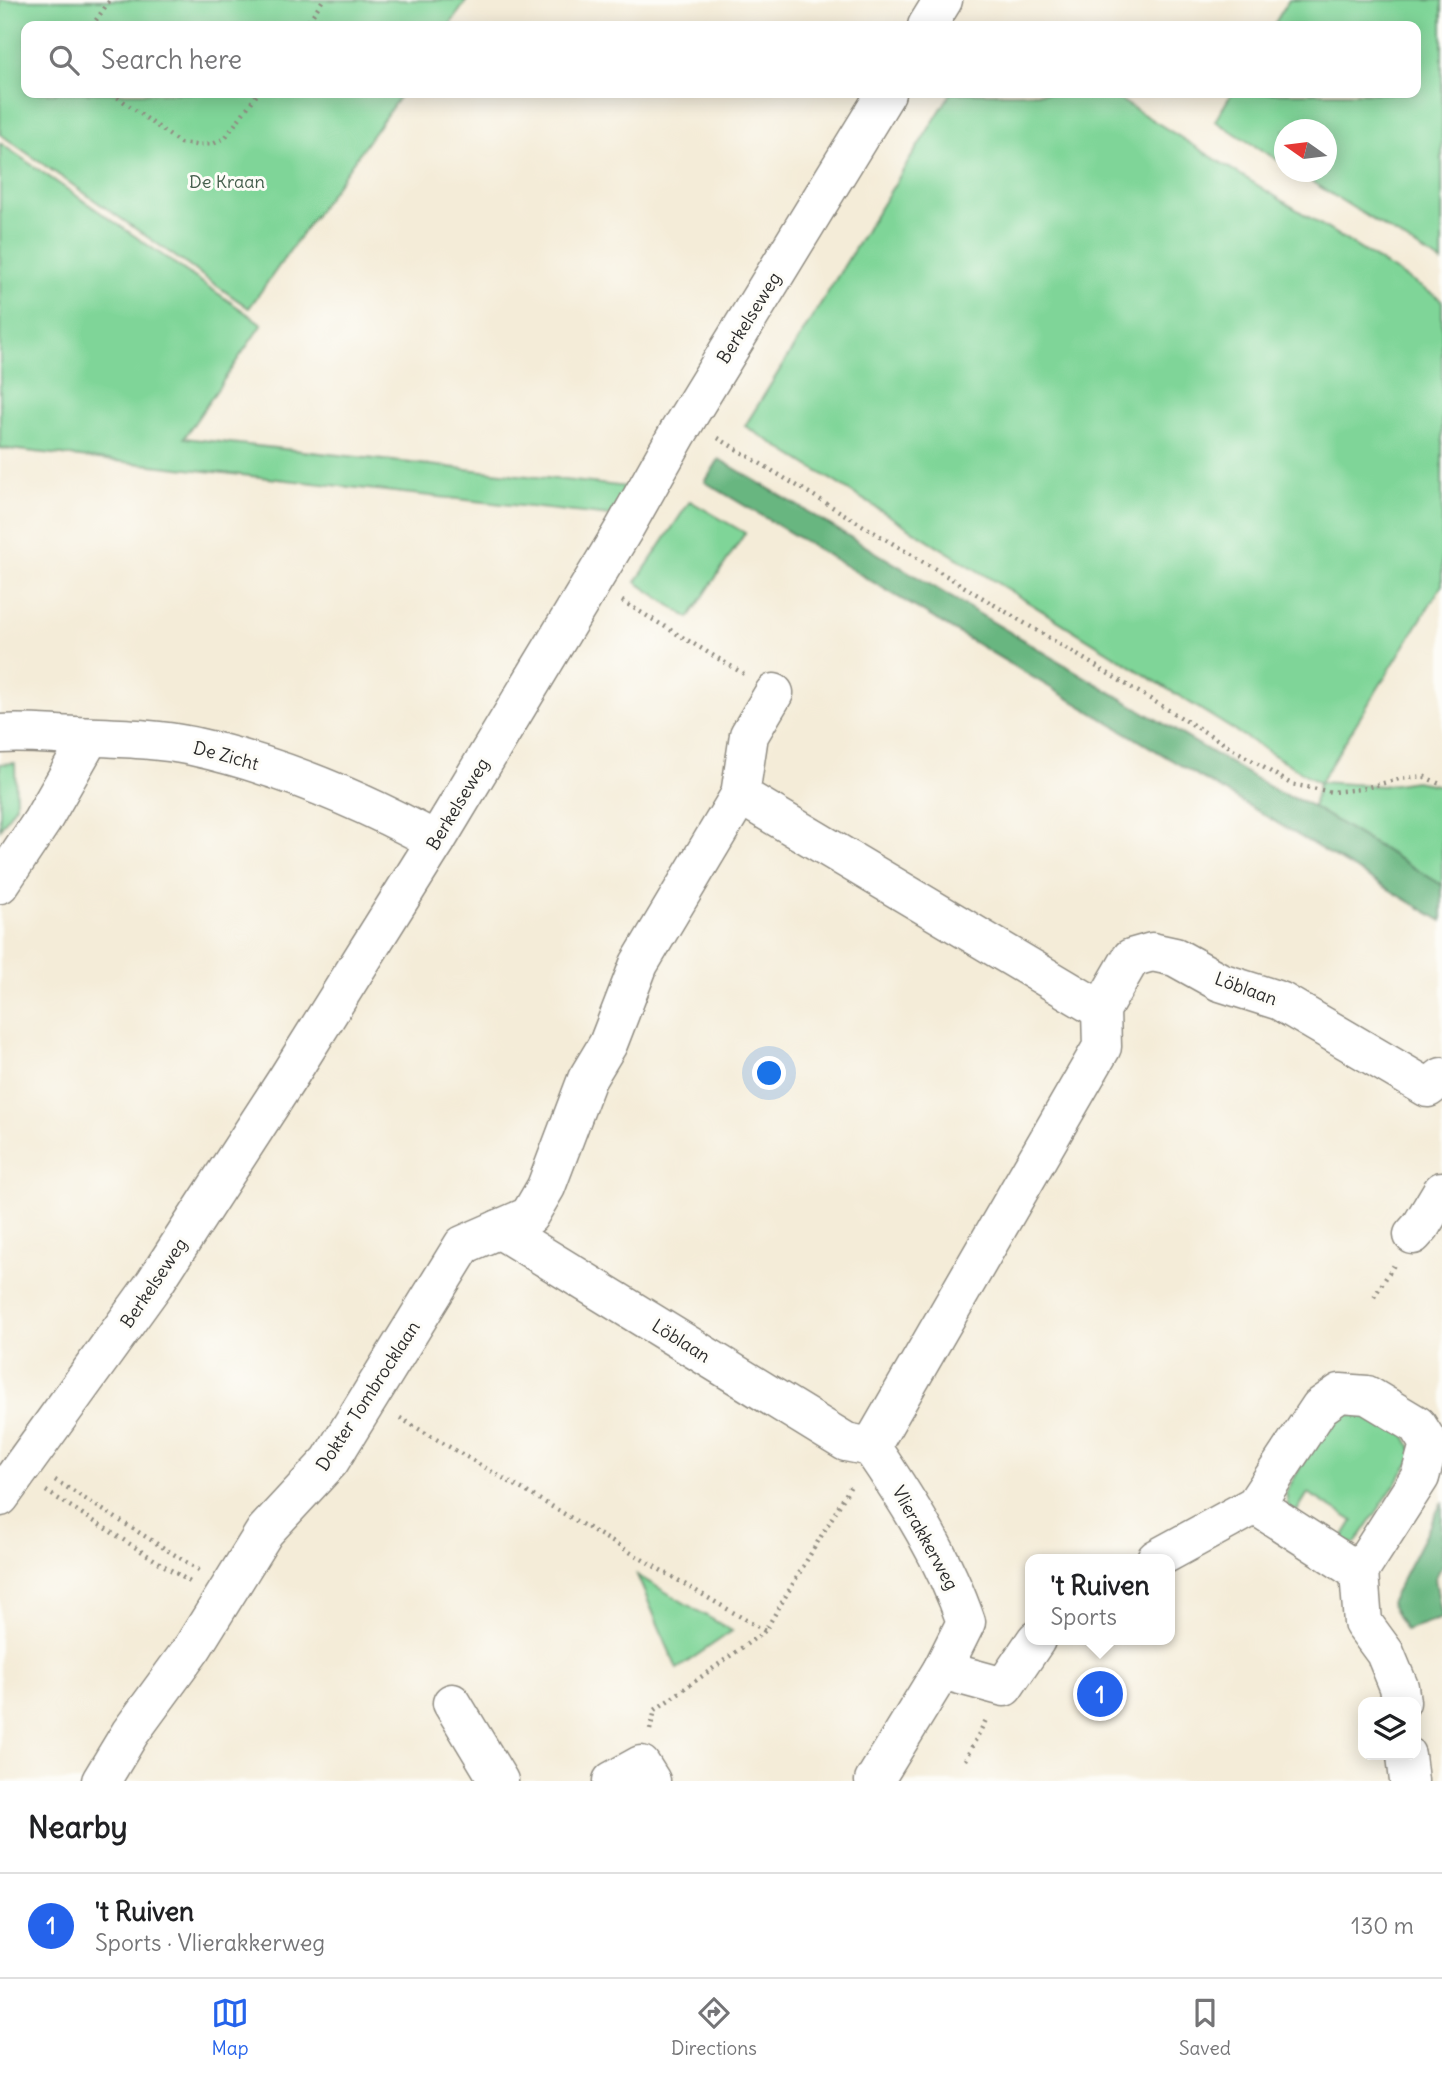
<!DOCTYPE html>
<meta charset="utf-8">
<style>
:root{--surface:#fff;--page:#f6f6f6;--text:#202124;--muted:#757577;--line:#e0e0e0;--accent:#2563eb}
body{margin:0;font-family:Delius,sans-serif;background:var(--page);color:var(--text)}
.controls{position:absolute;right:21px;bottom:21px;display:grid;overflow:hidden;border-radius:14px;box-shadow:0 4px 18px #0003}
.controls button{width:63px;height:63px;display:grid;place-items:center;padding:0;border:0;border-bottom:2px solid var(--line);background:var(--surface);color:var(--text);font:35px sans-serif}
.compass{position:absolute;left:1274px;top:119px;width:63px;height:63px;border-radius:50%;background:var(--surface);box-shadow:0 4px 18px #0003;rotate:284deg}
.you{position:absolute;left:770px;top:1074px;width:24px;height:24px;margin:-18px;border:5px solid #fff;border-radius:50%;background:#1a73e8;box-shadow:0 0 0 10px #1a73e833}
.badge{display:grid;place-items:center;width:46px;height:46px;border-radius:50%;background:var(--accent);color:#fff;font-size:23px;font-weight:700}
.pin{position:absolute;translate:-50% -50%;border:4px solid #fff;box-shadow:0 2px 7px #0006}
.popup{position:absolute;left:1025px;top:1554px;width:150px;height:91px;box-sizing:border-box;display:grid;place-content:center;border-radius:14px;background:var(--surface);filter:drop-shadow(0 2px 5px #0005);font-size:23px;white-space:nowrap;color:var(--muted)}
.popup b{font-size:26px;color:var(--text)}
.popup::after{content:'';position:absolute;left:50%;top:100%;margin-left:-14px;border:14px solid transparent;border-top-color:var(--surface)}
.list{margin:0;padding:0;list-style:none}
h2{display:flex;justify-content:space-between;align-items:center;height:91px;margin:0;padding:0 28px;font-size:30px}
h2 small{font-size:23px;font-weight:400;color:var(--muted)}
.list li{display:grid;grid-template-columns:46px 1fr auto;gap:21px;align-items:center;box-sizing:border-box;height:105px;padding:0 28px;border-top:2px solid var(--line)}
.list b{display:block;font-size:26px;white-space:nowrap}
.list p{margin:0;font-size:23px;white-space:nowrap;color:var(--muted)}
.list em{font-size:23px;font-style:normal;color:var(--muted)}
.icon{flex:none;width:38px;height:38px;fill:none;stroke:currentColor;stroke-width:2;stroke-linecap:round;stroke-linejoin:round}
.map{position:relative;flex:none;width:1442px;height:1781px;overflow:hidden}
.search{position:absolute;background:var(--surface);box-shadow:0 4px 18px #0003;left:21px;right:21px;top:21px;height:77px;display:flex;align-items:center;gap:18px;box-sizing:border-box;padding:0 24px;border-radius:14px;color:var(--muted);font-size:26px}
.sheet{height:196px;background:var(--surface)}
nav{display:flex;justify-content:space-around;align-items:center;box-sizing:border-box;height:98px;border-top:2px solid var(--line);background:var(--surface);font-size:19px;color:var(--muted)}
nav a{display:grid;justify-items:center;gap:4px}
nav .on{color:var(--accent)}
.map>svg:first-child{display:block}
.green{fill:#7fd598;stroke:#558062;stroke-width:2}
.forest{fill:#67b680;stroke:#497056;stroke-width:2}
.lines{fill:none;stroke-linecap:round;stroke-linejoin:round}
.minor-casing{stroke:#908c82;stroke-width:41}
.path{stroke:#908c82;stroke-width:4.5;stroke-dasharray:2 5;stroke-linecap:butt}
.minor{stroke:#fff;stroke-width:38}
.labels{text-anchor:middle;stroke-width:6;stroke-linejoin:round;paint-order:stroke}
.park-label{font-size:18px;fill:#445e4c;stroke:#fdfcf7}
.street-label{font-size:18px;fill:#2b2b2b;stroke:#fdfcf7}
</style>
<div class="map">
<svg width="1442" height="1781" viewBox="0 0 1442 1781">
<rect width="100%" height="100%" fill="#fdfcf7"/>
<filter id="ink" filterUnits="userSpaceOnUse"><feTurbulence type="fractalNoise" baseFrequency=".0143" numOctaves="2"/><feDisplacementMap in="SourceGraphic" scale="14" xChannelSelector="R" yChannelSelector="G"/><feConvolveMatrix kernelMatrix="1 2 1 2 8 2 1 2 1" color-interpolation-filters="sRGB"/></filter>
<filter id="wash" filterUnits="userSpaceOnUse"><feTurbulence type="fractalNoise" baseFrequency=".00686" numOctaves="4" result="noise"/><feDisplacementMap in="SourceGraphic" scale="28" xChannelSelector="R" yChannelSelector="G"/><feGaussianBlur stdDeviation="1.57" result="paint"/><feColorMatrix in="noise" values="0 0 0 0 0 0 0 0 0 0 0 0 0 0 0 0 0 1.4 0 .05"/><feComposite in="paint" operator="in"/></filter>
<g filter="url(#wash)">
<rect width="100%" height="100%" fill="#f4ecd8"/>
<g class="green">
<polygon points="0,0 467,0 449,26 26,26 26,93 402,93 249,308 0,134"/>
<polygon points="1289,0 1442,0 1442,263 1296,172 1326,172 1326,130 1284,130 1284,164 1215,121 1232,93 1416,93 1416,26 1273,26"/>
<polygon points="951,93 1109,93 1442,300 1442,585 1320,782 1382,786 1415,781 1442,786 1442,885 1313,807 1319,783 745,426"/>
<polygon points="0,143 262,324 184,438 628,487 610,516 0,448"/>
<polygon points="690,501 745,533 689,618 636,582"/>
<polygon points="15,763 16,805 0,829 0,764"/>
<polygon points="1345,1406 1404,1434 1415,1455 1355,1544 1340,1542 1353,1521 1308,1493 1294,1516 1288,1508 1286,1492 1329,1418"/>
<polygon points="637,1575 732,1631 677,1669"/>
</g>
<g class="forest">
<polygon points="719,459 1280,793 1306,803 1442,885 1442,921 705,482"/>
<polygon points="1442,1502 1442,1565 1435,1579 1442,1618 1405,1630 1390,1603"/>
</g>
</g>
<g filter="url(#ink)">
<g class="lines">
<g class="minor-casing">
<g id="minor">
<polyline points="927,26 943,0"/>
<path d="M 0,734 C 25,732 50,735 75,736 C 114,738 154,738 192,746 C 278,765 359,799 436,841"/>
<polyline points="740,795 1101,1010"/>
<polyline points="0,884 42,821 90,737"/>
<polyline points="499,1229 846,1442 871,1447 1102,1047 1101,1010 1131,958 1152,952 1175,957 1220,982 1280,1001 1428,1088 1442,1077"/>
<polyline points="1413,1235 1421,1226 1442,1191"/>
<path d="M 871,1447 C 908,1501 945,1560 966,1622 L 942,1670 L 874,1781"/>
<polyline points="0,1497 154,1284 287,1079 436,841 624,529 678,433 886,93"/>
<polyline points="1255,1505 1359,1572"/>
<polyline points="1156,1559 1255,1505 1320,1407 1340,1393 1367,1395 1417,1425 1429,1444 1420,1477 1359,1572 1363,1623 1385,1653 1399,1687 1401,1702"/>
<polyline points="942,1670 1004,1687 1036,1640"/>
<polyline points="452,1703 499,1781"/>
<polyline points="1406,1755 1409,1781"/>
<polyline points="101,1781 130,1733 193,1647 265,1531 330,1461 463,1245 529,1216 546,1187 587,1079 608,1044 639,964 740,795 749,735 774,693"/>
<polyline points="612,1781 641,1765 651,1781"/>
</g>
</g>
<g class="path">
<polyline points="92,26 110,0"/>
<polyline points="305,26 323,0"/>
<polyline points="112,93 180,143 196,145 213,144 225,138 258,93"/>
<polyline points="718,438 1291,784 1332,792 1361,789 1399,779 1423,776 1442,785"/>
<polyline points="622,601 744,674"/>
<polyline points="1374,1297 1394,1265"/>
<polyline points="400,1418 765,1631 852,1484"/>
<polyline points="55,1480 199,1570"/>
<polyline points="46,1491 190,1582"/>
<polyline points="650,1730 655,1710 765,1631"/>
<polyline points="965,1760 986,1720"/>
</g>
<use href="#minor" class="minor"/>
</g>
</g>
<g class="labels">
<g class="park-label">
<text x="227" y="188">De Kraan</text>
</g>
<g class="street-label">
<text transform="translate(749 318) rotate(-58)" y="6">Berkelseweg</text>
<text transform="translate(226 756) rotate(15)" y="6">De Zicht</text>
<text transform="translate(458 804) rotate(-59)" y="6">Berkelseweg</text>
<text transform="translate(1246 989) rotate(20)" y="6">Löblaan</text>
<text transform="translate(154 1283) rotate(-56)" y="6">Berkelseweg</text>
<text transform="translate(681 1341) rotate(32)" y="6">Löblaan</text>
<text transform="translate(368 1396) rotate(-57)" y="6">Dokter Tombrocklaan</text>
<text transform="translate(925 1538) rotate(61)" y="6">Vlierakkerweg</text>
</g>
</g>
</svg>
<div class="controls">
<button><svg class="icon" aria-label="layers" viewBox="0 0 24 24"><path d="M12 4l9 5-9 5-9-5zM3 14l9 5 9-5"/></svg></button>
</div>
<svg class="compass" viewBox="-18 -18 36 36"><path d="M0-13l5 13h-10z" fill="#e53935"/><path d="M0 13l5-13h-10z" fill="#757577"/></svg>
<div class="you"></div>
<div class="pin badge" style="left:1100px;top:1694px">1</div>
<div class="popup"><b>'t Ruiven</b>Sports</div>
<div class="search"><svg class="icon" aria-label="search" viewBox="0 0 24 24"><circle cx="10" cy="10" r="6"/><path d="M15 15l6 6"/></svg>Search here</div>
</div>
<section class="sheet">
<h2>Nearby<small></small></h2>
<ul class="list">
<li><span class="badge">1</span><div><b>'t Ruiven</b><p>Sports · Vlierakkerweg</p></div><em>130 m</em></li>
</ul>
</section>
<nav>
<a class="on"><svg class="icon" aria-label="map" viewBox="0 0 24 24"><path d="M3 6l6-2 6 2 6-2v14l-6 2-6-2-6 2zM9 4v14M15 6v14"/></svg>Map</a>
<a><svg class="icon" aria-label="directions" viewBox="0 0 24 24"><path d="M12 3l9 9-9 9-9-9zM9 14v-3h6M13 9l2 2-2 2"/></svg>Directions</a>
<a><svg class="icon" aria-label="saved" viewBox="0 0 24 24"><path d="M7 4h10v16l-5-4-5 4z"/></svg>Saved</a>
</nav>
